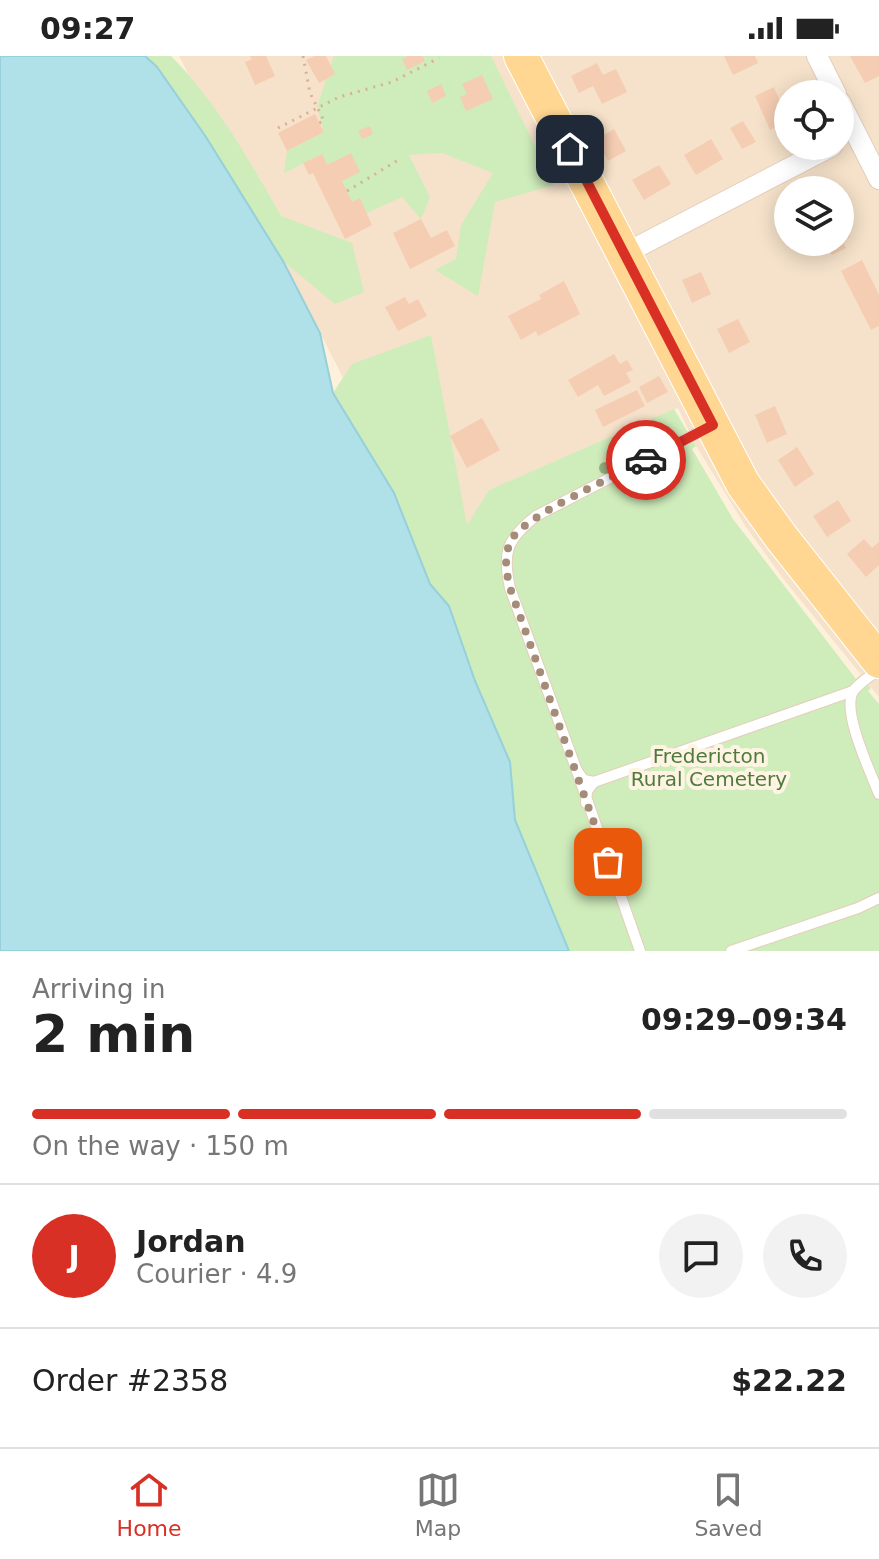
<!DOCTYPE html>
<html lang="en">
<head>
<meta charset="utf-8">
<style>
	:root { --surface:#fff; --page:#f2f2f2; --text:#222; --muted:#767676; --line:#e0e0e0; --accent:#d93025 }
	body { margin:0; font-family:"DejaVu Sans",sans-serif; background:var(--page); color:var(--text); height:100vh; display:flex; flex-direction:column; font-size:30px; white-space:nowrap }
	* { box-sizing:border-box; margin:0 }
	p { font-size:26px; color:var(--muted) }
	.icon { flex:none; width:44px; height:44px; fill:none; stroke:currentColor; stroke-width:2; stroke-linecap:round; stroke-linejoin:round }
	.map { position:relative; height:895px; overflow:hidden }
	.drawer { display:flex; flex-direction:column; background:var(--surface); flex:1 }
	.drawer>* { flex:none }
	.controls { position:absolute; left:774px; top:24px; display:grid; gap:16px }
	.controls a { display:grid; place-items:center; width:80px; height:80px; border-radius:50%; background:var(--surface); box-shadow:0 4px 20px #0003; font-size:40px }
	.pin { position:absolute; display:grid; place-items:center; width:68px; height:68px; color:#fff; margin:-34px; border-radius:16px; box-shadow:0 4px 12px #0006 }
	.courier { position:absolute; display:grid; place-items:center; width:80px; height:80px; margin:-40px; border:6px solid #d93025; border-radius:50%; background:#fff; color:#222; box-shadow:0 2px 10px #0007 }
	.overview em { font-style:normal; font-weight:700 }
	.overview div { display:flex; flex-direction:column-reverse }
	.overview { display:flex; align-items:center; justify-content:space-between; height:136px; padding:0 32px }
	h1 { font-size:52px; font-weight:700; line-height:60px }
	.bar { display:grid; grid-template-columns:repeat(4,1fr); gap:12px 8px; align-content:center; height:96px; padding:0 32px }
	.bar i { height:10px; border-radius:6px; background:var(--line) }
	.bar .on { background:var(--accent) }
	.bar p { grid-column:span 4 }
	.line { display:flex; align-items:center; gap:20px; padding:0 32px; border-top:2px solid var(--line) }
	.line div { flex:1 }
	.round { display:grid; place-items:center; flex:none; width:84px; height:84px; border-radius:42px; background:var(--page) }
	.status { display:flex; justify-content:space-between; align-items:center; height:56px; padding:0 40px; background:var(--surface); direction:ltr }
	.status svg { height:22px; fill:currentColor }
	.dock { display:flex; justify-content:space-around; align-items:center; height:112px; border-top:2px solid var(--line); background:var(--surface); font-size:22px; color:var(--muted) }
	.dock a { display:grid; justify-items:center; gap:4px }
	.dock .on { color:var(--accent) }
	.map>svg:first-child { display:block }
</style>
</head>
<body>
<div class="status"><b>09:27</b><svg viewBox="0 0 49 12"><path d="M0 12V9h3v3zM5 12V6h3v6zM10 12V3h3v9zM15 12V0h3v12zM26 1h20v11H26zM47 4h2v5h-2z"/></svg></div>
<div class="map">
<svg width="879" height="895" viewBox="0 0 879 895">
	<rect width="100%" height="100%" fill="#fef1dc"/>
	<path fill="#f6e2ca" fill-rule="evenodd" d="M179,0H879V641L785,525L746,471L696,390L678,352L490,434L467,470L362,359ZM788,38H840V90H788ZM788,134H840V186H788Z"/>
	<g fill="#cfecbb">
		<path d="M145,0H171C217,46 249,104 281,160L352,187L364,236L335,248L283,205L206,81L157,11Z"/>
		<polygon points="334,0 491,0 554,129 495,146 478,240 435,214 456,203 461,169 493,117 442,97 409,99 430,141 421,163 402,141 367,157 360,142 352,146 342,125 351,97 327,109 321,98 284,117 287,95 324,76 317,51"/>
		<polygon points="431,279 467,469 489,434 674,353 696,390 692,393 733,463 856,623 860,619 871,632 868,635 879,648 879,895 569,895 515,764 510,706 475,625 449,550 430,528 418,501 333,337 352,308"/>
	</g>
	<polygon fill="#b0e0e8" stroke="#96d0db" stroke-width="2" points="0,0 145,0 157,11 206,81 283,205 320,277 333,337 394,437 430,528 449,550 475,625 510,706 515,764 569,895 0,895"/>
	<g fill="#f5cdb2">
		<polygon points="250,0 266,0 275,20 255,29 245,6 252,3"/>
		<polygon points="314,0 326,0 335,18 319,27 306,4"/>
		<polygon points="408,0 422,0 425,5 407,14 402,3"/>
		<polygon points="724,0 755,0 758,7 733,19"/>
		<polygon points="850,0 879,0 879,20 865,27"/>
		<polygon points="597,7 603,19 616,13 627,36 602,48 593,30 579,37 571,20"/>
		<polygon points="482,19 493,43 466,55 460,41 467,38 462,28"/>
		<polygon points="441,28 446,40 432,47 427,35"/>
		<polygon points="774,31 788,66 770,74 755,40"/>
		<polygon points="315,58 324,76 287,95 278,77"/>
		<polygon points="743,65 756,86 742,93 730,72"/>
		<polygon points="370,70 373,78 362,83 358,75"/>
		<polygon points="614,73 626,95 608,105 596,83"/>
		<polygon points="711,83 723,103 696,119 684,99"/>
		<polygon points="351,97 360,116 342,125 352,146 360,142 372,169 345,183 313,117 309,119 303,107 322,98 327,109"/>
		<polygon points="659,109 671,128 644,144 632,124"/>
		<polygon points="840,161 850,181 842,185 846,192 832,199 825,186 840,186"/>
		<polygon points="421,163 431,182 447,174 455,190 410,213 393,177"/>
		<polygon points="862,204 879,239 879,270 871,274 841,215"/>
		<polygon points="701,216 711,238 692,247 682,224"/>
		<polygon points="564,225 580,258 538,280 536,275 521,284 508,260 541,243 539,239"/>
		<polygon points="405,241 409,248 418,243 427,260 398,275 385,251"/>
		<polygon points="738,263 750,286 729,297 717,273"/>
		<polygon points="614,298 620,308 627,304 633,314 626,317 631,326 604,340 598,329 578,341 568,324"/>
		<polygon points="659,320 668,336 647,347 639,331"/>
		<polygon points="637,334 645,350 603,371 595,354"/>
		<polygon points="775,350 787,378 767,387 755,359"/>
		<polygon points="482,362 500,394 467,412 450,380"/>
		<polygon points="797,391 814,418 795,431 778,404"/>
		<polygon points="838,444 851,465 827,481 813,460"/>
		<polygon points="864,483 872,492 879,486 879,509 866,521 847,498"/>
	</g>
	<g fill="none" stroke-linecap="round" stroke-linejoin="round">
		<defs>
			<g id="lane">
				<path d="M879,614C871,619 860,627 854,634C840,653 871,717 879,738"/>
				<path d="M577,715L510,532C502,496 507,483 536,460L709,371"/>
				<polyline points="594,726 853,635"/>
				<polyline points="586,747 587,735 594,726 584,724 577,715 640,895"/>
				<polyline points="731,895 858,852 879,842"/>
			</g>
			<g id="street">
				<polyline points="817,0 836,38"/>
				<polyline points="840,46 879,123"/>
				<polyline points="622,199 832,90"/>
			</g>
			<polyline id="primary" points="521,0 743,428 781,481 879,605"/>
		</defs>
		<use href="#lane" stroke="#e4cebb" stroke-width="12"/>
		<use href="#street" stroke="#e4cebb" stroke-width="22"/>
		<use href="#primary" stroke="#fff" stroke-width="36"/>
		<g stroke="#d9b096" stroke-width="3" stroke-dasharray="2 6" stroke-linecap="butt">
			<polyline points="303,0 310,37 324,65 319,67"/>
			<polyline points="278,72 339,41 392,26 439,2"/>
			<polyline points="347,135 400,103"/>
		</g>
		<use href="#lane" stroke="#fff" stroke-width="10"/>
		<use href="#street" stroke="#fff" stroke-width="20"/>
		<use href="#primary" stroke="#ffd692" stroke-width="34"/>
	</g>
	<circle fill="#9db083" cx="605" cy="412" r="6"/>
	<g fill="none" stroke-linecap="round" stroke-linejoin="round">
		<path stroke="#a48c79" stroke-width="8" stroke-dasharray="0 14.4" d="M608,806L510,532C506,515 503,499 512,483C524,460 618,419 646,404"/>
		<polyline stroke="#d93025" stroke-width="10" points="570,93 713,369 646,404"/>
	</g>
	<g text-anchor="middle" stroke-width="8" stroke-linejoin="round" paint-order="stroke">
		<g font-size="20" fill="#4e7b3b" stroke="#fff4e4">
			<text x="709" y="707">Fredericton<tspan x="709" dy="23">Rural Cemetery</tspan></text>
		</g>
	</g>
</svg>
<div class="controls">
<a><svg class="icon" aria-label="locate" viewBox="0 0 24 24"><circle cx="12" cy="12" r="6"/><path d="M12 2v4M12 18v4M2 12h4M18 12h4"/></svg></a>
<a><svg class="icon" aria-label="layers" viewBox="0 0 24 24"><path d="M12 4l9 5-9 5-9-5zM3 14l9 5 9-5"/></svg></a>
</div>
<div class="pin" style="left:608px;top:806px;background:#ea580c"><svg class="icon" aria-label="bag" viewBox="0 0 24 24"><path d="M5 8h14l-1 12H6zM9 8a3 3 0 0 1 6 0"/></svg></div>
<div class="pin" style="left:570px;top:93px;background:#1f2937"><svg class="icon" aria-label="home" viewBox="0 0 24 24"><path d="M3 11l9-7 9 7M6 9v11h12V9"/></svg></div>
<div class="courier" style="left:646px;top:404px"><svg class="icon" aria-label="car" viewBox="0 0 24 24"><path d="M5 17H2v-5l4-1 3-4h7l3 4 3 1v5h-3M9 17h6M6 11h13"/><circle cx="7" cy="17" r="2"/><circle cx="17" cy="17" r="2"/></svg></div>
</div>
<section class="drawer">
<div class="overview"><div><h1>2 min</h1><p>Arriving in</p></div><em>09:29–09:34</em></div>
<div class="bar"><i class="on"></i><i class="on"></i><i class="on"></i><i></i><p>On the way · 150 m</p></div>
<div class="line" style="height:144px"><b class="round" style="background:var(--accent);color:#fff">J</b><div><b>Jordan</b><p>Courier · 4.9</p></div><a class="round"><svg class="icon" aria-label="chat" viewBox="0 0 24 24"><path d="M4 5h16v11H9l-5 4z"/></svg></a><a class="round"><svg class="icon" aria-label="phone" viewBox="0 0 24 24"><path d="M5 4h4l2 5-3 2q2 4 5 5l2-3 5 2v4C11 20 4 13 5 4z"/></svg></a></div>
<div class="line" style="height:104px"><div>Order #2358</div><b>$22.22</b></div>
</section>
<nav class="dock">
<a class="on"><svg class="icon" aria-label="home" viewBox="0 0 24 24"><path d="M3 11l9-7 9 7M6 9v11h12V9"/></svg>Home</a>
<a><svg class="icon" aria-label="map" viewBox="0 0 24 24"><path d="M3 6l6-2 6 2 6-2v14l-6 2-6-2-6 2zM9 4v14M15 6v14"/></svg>Map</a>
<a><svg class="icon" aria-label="saved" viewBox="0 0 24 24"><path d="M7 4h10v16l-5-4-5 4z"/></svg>Saved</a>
</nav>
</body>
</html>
